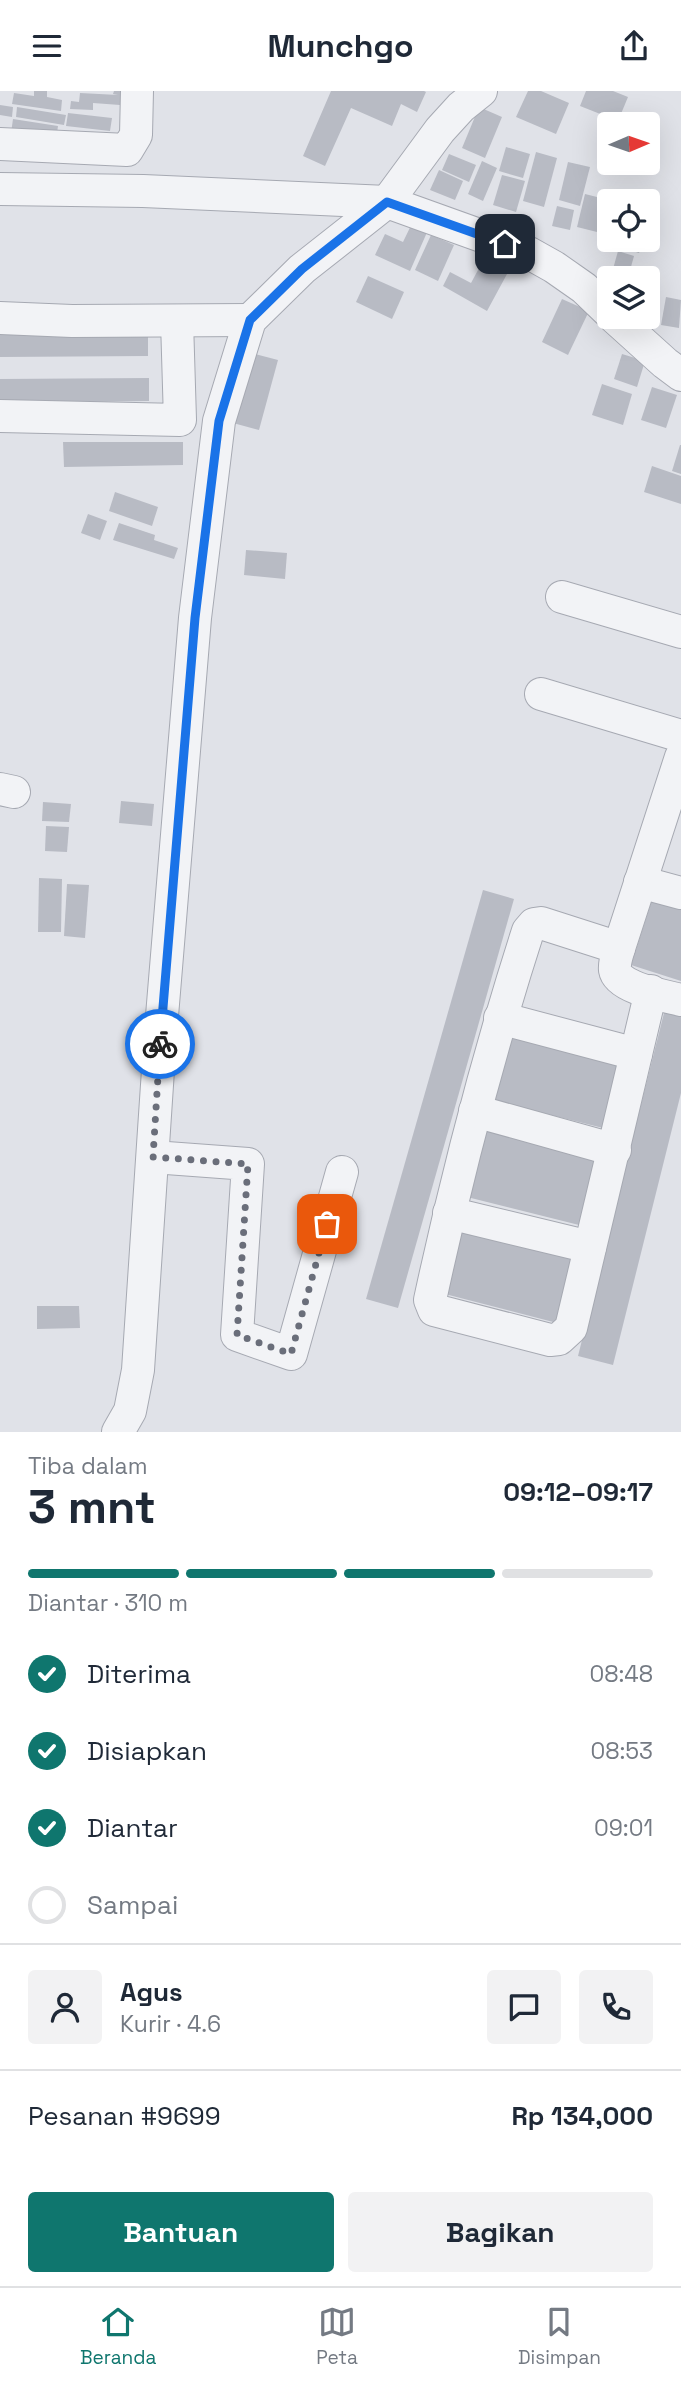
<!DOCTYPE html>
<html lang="id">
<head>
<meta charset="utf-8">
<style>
	:root { --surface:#fff; --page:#f2f2f3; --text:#1f2937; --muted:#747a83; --line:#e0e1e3; --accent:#0f766e }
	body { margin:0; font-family:"Space Grotesk",sans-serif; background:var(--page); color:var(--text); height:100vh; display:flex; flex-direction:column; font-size:26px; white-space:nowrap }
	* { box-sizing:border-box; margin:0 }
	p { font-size:23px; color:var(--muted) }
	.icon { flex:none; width:38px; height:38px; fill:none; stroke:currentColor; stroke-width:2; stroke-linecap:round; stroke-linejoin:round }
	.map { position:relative; height:1341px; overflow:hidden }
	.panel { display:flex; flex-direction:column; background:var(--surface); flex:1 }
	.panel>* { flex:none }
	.needle { width:46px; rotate:88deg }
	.fabs { position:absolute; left:597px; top:21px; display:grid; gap:14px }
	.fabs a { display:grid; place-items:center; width:63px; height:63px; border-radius:7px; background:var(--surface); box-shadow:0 7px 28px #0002; font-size:35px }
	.pin { position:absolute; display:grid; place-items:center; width:60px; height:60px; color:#fff; margin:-30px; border-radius:14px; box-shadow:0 4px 10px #0006 }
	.courier { position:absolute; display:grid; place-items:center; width:70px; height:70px; margin:-35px; border:5px solid #1a73e8; border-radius:50%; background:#fff; color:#222; box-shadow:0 2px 9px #0007 }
	.headline em { font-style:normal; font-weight:600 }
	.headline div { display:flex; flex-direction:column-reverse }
	.headline { display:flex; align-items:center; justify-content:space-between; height:119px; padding:0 28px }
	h1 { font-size:46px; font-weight:600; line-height:52px }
	.bar { display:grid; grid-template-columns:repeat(4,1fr); gap:10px 7px; align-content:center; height:84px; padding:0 28px }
	.bar i { height:9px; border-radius:5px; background:var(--line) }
	.bar .selected { background:var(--accent) }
	.bar p { grid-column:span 4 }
	.line { display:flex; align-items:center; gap:18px; padding:0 28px; border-top:2px solid var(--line) }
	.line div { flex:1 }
	.round { display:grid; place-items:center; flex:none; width:74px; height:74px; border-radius:7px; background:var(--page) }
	ol { padding:0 28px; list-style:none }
	li { display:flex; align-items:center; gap:21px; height:77px }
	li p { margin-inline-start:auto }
	li .icon { padding:7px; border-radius:50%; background:var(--accent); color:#fff; stroke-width:4 }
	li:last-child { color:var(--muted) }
	li i { width:38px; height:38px; border:4px solid var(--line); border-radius:50% }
	.cta { display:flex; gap:14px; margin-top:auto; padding:14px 28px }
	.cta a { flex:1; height:80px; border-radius:7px; background:var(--accent); color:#fff; font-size:28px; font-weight:600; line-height:80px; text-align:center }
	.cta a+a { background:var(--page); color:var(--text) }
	header { display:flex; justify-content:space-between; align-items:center; height:91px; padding:0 28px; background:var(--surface); font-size:32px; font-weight:600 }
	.menu { display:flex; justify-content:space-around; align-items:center; height:98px; border-top:2px solid var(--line); background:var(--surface); font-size:19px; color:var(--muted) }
	.menu a { display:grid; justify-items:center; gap:4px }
	.menu .selected { color:var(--accent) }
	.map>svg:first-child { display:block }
</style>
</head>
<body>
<header><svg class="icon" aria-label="menu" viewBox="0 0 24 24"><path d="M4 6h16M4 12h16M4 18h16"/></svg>Munchgo<svg class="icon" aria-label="share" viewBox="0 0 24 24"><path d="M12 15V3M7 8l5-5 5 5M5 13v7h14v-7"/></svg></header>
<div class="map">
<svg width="681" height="1341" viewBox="0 0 681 1341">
	<rect width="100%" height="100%" fill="#e0e2e8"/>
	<g fill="#b8bbc4">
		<polygon points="34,0 47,0 47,6 62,9 61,20 12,13 14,2 34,5"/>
		<polygon points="114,0 121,0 120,14 93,12 93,19 70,18 71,10 79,11 80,2 118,4 113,3"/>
		<polygon points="331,0 424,0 426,1 417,21 401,13 392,35 351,17 325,75 303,65"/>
		<polygon points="528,0 541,0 569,12 556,43 516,26"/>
		<polygon points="586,0 613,0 628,6 618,30 580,15"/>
		<polygon points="0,14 13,16 12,26 0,24"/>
		<polygon points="17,16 66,24 64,34 16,26"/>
		<polygon points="479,16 502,26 485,67 462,57"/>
		<polygon points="68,22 112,27 110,40 66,35"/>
		<polygon points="13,28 58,35 56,49 11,42"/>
		<polygon points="506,56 530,63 523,87 499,80"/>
		<polygon points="536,61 557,67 544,116 523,110"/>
		<polygon points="449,63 476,74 469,91 442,79"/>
		<polygon points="482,70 497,77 483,110 468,103"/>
		<polygon points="568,71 590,76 580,115 559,109"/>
		<polygon points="439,79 463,90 455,109 430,99"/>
		<polygon points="502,84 525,90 516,121 493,114"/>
		<polygon points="585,103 605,108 597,141 577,136"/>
		<polygon points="557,115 574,119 570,139 552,135"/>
		<polygon points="417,122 432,130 410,180 375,164 385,143 403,151"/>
		<polygon points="608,139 609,149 643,149 639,162 605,151"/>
		<polygon points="431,144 454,154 438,190 415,179"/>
		<polygon points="490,157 514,170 487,220 443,195 450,181 471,192"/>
		<polygon points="618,160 634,165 629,183 613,178"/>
		<polygon points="368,185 404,201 392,228 356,211"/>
		<polygon points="666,206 681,209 679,237 661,234"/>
		<polygon points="562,208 589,220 568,264 542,251"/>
		<polygon points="148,241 148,265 0,266 0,242"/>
		<polygon points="251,262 278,269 259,339 233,332"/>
		<polygon points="622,263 645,270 637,296 614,288"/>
		<polygon points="149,287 149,310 0,312 0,288"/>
		<polygon points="602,293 632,303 623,334 592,324"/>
		<polygon points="652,296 677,304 666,337 641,329"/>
		<polygon points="63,351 183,351 183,374 64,376"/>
		<polygon points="680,354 681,354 681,383 672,380"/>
		<polygon points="652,375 681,385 681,413 644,401"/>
		<polygon points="115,401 158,416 152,435 109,420"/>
		<polygon points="88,423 107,430 100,449 81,442"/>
		<polygon points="119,432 155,444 154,449 178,457 174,468 113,449"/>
		<polygon points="246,459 287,462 285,488 244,484"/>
		<polygon points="121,710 154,713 152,735 119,732"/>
		<polygon points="43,711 71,713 69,731 42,730"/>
		<polygon points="46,735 69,736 67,761 45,760"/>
		<polygon points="39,787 62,788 61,841 38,841"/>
		<polygon points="67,793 89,794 85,847 64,845"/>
		<polygon points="483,799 514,808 398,1217 366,1208"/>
		<polygon points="654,803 681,811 681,890 631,874"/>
		<polygon points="666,914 681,918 681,1002 613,1274 578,1265"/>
		<polygon points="508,940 624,969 607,1038 491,1009"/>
		<polygon points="480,1036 596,1065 579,1134 463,1105"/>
		<polygon points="458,1133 574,1163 557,1232 441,1202"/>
		<polygon points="37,1215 79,1215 80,1237 37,1238"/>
	</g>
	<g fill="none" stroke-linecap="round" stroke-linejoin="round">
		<defs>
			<g id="minor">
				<polyline points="0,53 127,59 136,44 137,0"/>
				<polyline points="0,98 143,100 387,111 529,162 554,176 584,197 609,221"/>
				<polyline points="614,226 665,272 681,284"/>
				<polyline points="0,227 72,230 250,229"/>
				<polyline points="0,325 180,329 177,230"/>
				<polyline points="562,506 681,541"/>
				<polyline points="541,603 681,645"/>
				<path d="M681,666L619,857C617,864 614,872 615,879C618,897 665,905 681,909"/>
				<polyline points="0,698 14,701"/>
				<polyline points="640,791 681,802"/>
				<path d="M619,857L541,832L534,833L528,840C489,961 457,1084 430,1209L434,1219L550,1249L559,1248L571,1237L651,900"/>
				<polyline points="500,927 636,963"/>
				<polyline points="475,1020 615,1059"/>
				<polyline points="153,1066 248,1073 237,1244 291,1263 342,1081"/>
				<polyline points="449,1122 590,1156"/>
				<polyline points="118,1341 130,1320 138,1279 160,949 195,527 219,330 250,229 302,178 387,111 440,39 461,16 481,0"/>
			</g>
		</defs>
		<use href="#minor" stroke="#a6a9b2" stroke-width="34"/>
		<use href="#minor" stroke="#f2f3f6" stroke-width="32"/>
	</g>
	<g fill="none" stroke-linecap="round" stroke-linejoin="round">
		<polyline stroke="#6a6e7a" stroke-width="7" stroke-dasharray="0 12.6" points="160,953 153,1066 248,1073 237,1244 291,1263 327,1133"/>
		<polyline stroke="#1a73e8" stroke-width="9" points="160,953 195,527 219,330 250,229 302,178 387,111 505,153"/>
	</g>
</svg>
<div class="fabs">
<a><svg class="needle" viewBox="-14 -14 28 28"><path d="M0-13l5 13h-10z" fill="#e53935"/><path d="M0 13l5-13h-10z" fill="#747a83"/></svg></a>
<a><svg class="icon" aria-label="locate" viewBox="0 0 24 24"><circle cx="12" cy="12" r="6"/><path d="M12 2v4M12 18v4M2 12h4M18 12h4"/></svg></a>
<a><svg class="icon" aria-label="layers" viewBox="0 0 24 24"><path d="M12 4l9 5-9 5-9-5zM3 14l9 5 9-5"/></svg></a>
</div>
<div class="pin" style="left:327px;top:1133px;background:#ea580c"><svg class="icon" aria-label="bag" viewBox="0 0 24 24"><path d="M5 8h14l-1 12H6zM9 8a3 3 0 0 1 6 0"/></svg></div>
<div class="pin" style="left:505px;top:153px;background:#1f2937"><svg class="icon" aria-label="home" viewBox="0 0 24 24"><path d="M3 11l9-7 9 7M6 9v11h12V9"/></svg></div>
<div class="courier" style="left:160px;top:953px"><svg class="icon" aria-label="bike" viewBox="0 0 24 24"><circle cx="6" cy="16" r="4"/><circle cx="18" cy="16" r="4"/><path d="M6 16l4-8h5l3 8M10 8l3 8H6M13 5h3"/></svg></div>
</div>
<section class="panel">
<div class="headline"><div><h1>3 mnt</h1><p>Tiba dalam</p></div><em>09:12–09:17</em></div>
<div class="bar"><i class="selected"></i><i class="selected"></i><i class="selected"></i><i></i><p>Diantar · 310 m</p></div>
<ol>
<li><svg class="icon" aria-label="check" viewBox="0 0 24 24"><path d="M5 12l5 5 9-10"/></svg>Diterima<p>08:48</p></li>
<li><svg class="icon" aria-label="check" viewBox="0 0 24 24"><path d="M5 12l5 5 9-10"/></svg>Disiapkan<p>08:53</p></li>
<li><svg class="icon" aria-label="check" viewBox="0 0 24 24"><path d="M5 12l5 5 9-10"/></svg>Diantar<p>09:01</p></li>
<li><i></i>Sampai</li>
</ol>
<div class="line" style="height:126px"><a class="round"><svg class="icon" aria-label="person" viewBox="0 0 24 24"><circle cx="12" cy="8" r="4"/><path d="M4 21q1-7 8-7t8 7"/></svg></a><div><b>Agus</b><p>Kurir · 4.6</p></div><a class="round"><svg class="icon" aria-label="chat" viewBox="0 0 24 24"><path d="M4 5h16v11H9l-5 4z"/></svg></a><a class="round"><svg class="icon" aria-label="phone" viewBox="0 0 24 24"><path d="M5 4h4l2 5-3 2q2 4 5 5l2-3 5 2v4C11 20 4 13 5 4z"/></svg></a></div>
<div class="line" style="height:91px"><div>Pesanan #9699</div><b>Rp 134,000</b></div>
<div class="cta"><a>Bantuan</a><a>Bagikan</a></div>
</section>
<nav class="menu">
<a class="selected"><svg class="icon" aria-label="home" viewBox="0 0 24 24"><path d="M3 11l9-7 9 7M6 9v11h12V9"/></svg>Beranda</a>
<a><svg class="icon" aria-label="map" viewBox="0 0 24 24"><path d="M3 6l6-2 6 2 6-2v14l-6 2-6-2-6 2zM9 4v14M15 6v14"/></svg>Peta</a>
<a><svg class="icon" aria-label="saved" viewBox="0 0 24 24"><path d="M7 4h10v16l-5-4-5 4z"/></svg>Disimpan</a>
</nav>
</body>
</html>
